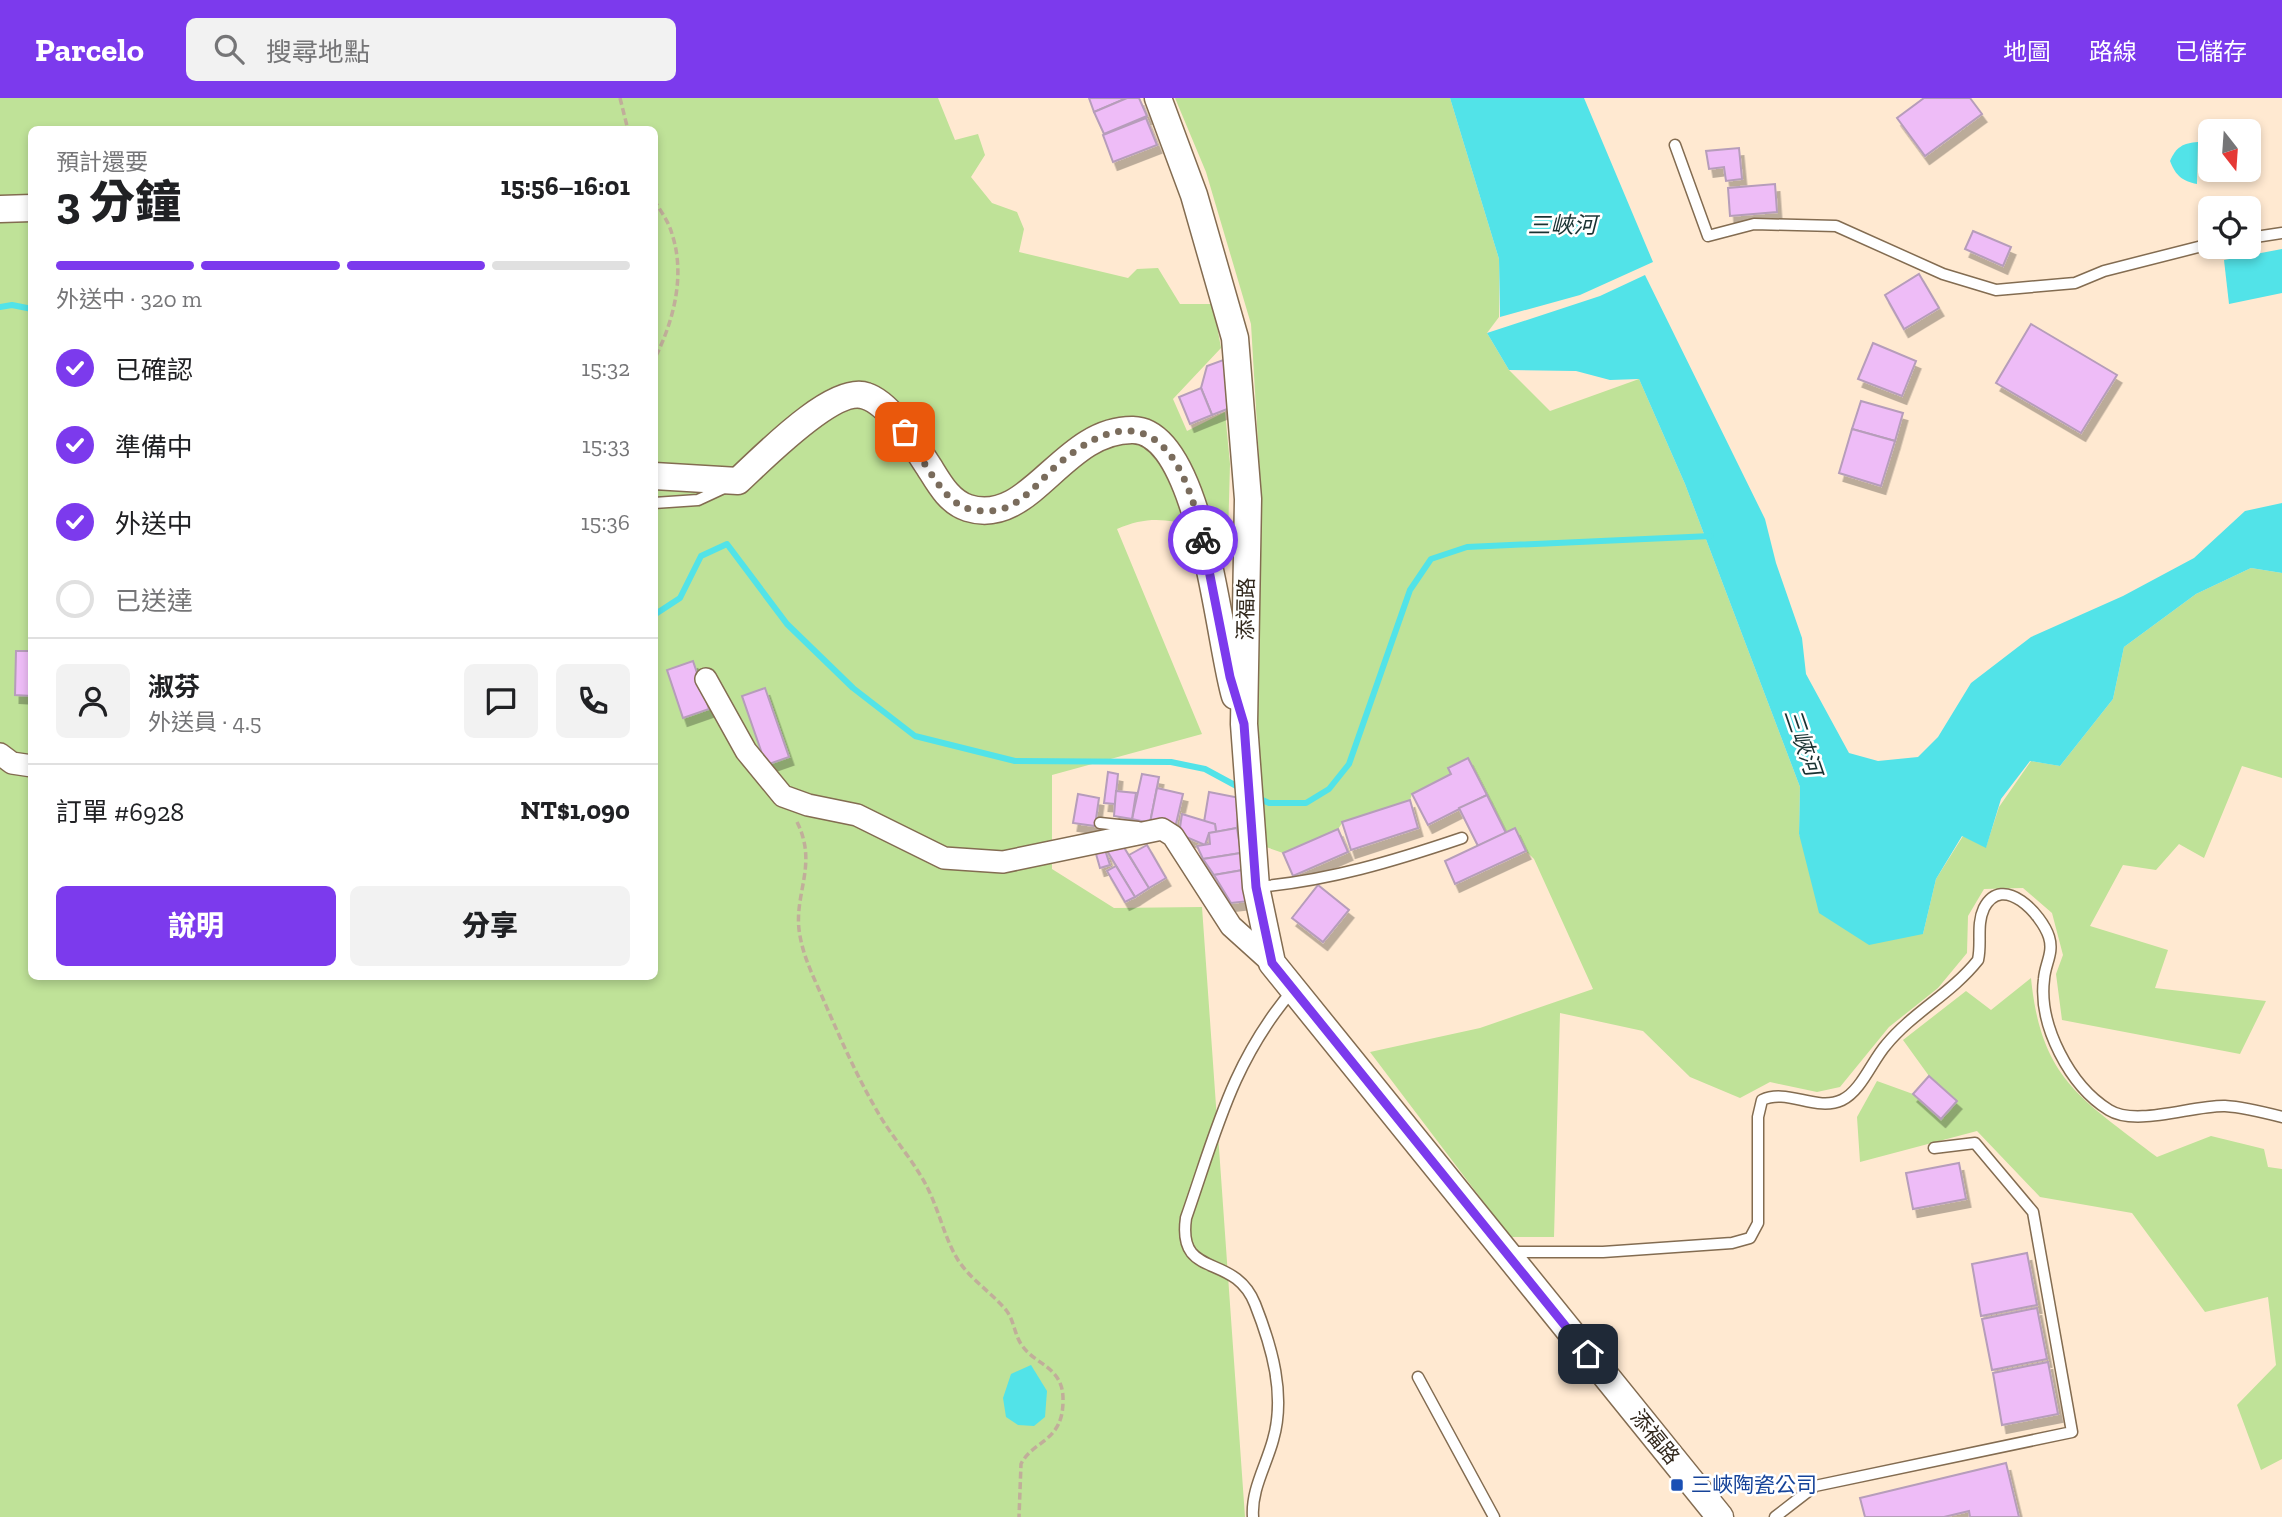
<!DOCTYPE html>
<html lang="zh-TW">
<head>
<meta charset="utf-8">
<style>
	:root { --surface:#fff; --page:#f2f2f2; --text:#202124; --muted:#757577; --line:#e0e0e0; --accent:#7c3aed }
	body { margin:0; font-family:"Zilla Slab","Noto Sans TC",serif; background:var(--page); color:var(--text); height:100vh; display:flex; flex-direction:column; font-size:26px; white-space:nowrap }
	* { box-sizing:border-box; margin:0 }
	p { font-size:23px; color:var(--muted) }
	.icon { flex:none; width:38px; height:38px; fill:none; stroke:currentColor; stroke-width:2; stroke-linecap:round; stroke-linejoin:round }
	.map { position:relative; flex:1; overflow:hidden }
	.sheet { position:absolute; left:28px; top:28px; width:630px; height:854px; display:flex; flex-direction:column; background:var(--surface); border-radius:10px; box-shadow:0 4px 10px #0003 }
	.sheet>* { flex:none }
	.needle { width:46px; rotate:163deg }
	.controls { position:absolute; left:2198px; top:21px; display:grid; gap:14px }
	.controls a { display:grid; place-items:center; width:63px; height:63px; border-radius:10px; background:var(--surface); box-shadow:0 4px 10px #0003; font-size:35px }
	.pin { position:absolute; display:grid; place-items:center; width:60px; height:60px; color:#fff; margin:-30px; border-radius:14px; box-shadow:0 4px 10px #0006 }
	.courier { position:absolute; display:grid; place-items:center; width:70px; height:70px; margin:-35px; border:5px solid #7c3aed; border-radius:50%; background:#fff; color:#222; box-shadow:0 2px 9px #0007 }
	.head em { font-style:normal; font-weight:800 }
	.head div { display:flex; flex-direction:column-reverse }
	.head { display:flex; align-items:center; justify-content:space-between; height:119px; padding:0 28px }
	h1 { font-size:46px; font-weight:800; line-height:52px }
	.bar { display:grid; grid-template-columns:repeat(4,1fr); gap:10px 7px; align-content:center; height:84px; padding:0 28px }
	.bar i { height:9px; border-radius:5px; background:var(--line) }
	.bar .active { background:var(--accent) }
	.bar p { grid-column:span 4 }
	.line { display:flex; align-items:center; gap:18px; padding:0 28px; border-top:2px solid var(--line) }
	.line div { flex:1 }
	.round { display:grid; place-items:center; flex:none; width:74px; height:74px; border-radius:10px; background:var(--page) }
	ol { padding:0 28px; list-style:none }
	li { display:flex; align-items:center; gap:21px; height:77px }
	li p { margin-inline-start:auto }
	li .icon { padding:7px; border-radius:50%; background:var(--accent); color:#fff; stroke-width:4 }
	li:last-child { color:var(--muted) }
	li i { width:38px; height:38px; border:4px solid var(--line); border-radius:50% }
	.action { display:flex; gap:14px; margin-top:auto; padding:14px 28px }
	.action a { flex:1; height:80px; border-radius:10px; background:var(--accent); color:#fff; font-size:28px; font-weight:800; line-height:80px; text-align:center }
	.action a+a { background:var(--page); color:var(--text) }
	header { display:flex; align-items:center; gap:42px; box-sizing:border-box; height:98px; padding:0 35px; background:var(--accent); color:#fff }
	header strong { font-size:33px }
	nav { display:flex; gap:38px; margin-inline-start:auto; font-size:24px }
	.search { width:490px; height:63px; background:var(--page); display:flex; align-items:center; gap:18px; box-sizing:border-box; padding:0 24px; border-radius:10px; color:var(--muted); font-size:26px }
	.map>svg:first-child { display:block }
</style>
</head>
<body>
<header>
<strong>Parcelo</strong>
<div class="search"><svg class="icon" aria-label="search" viewBox="0 0 24 24"><circle cx="10" cy="10" r="6"/><path d="M15 15l6 6"/></svg>搜尋地點</div>
<nav><a>地圖</a><a>路線</a><a>已儲存</a></nav>
</header>
<div class="map">
<svg width="2282" height="1419" viewBox="0 0 2282 1419">
	<defs>
		<filter id="shadow"><feDropShadow dx="4.5" dy="8" stdDeviation="0" flood-color="#0004"/></filter>
	</defs>
	<rect width="100%" height="100%" fill="#ffe9d1"/>
	<g fill="#bfe298" fill-rule="evenodd">
		<path d="M0,0H938L955,42L978,36L985,57L971,79L992,105L1017,114L1024,131L1019,154L1128,180L1137,171L1158,170L1180,206H1213L1221,250L1173,301L1187,333L1225,314L1230,366L1228,439C1187,427 1159,412 1117,431L1202,636L1052,677V771L1114,810L1202,809L1245,1419H0ZM32,32H654V878H32Z"/>
		<polygon points="1175,0 1450,0 1499,161 1499,219 1487,235 1509,272 1550,313 1639,281 1685,386 1800,689 1799,737 1923,836 1936,781 1963,738 1986,749 1999,709 2031,663 2060,668 2113,601 2124,549 2196,496 2251,470 2282,475 2282,680 2242,668 2204,760 2179,746 2156,772 2123,767 2090,828 2168,852 2155,890 2266,903 2240,956 2062,922 2056,876 2063,857 2052,815 2023,790 1984,791 1968,818 1967,855 1938,890 1889,929 1840,989 1817,994 1770,984 1740,1000 1690,979 1643,933 1560,915 1554,1139 1510,1139 1370,954 1480,930 1593,891 1534,761 1526,753 1515,730 1506,735 1468,660 1448,669 1451,676 1412,696 1410,702 1343,724 1338,731 1283,755 1266,749 1256,605 1261,395 1251,226 1206,74"/>
		<path d="M2031,880C2041,982 2082,1001 2157,1059L2211,1038L2264,1051L2268,1069L2282,1071V1361L2261,1372L2237,1307L2276,1267L2268,1199L2205,1214L2132,1115L2040,1099L1977,1033L1860,1064L1857,1019L1877,983L1913,996L1940,1020L1956,1003L1929,978L1903,942L1966,893L1991,912Z"/>
	</g>
	<g fill="#52e3e8">
		<polygon points="1450,0 1584,0 1653,164 1580,197 1500,219 1499,161"/>
		<path d="M2198,44L2197,86C2182,83 2176,78 2170,63C2176,49 2183,45 2198,44Z"/>
		<polygon points="2282,151 2282,195 2229,206 2224,162"/>
		<polygon points="1645,177 1765,421 1776,465 1802,540 1806,576 1849,655 1878,663 1918,659 1938,639 1971,585 2031,539 2123,498 2194,460 2245,413 2282,405 2282,475 2251,470 2196,496 2124,549 2113,601 2060,668 2030,663 2001,701 1986,750 1962,738 1936,781 1923,836 1869,847 1819,815 1799,736 1800,689 1685,386 1639,281 1610,282 1576,273 1509,272 1487,235 1600,198"/>
		<polygon points="1031,1267 1047,1293 1045,1319 1034,1328 1018,1327 1006,1319 1003,1300 1011,1276"/>
	</g>
	<g fill="none" stroke-linecap="round" stroke-linejoin="round">
		<g stroke="#52e3e8" stroke-width="6">
			<polyline points="0,209 12,207 32,211"/>
			<polyline points="654,517 680,500 701,458 727,446 787,526 853,590 915,638 1015,663 1171,664 1205,671 1242,691"/>
			<polyline points="1258,700 1269,705 1306,705 1329,691 1349,666 1410,492 1431,461 1467,449 1711,438"/>
		</g>
	</g>
	<g fill="#eebcf7" stroke="#b69dba" stroke-width="2" filter="url(#shadow)">
		<polygon points="1089,0 1127,0 1094,14"/>
		<polygon points="1127,0 1139,0 1147,18 1104,36 1094,14"/>
		<polygon points="1924,0 1970,0 1982,16 1925,58 1897,20"/>
		<polygon points="1146,20 1157,47 1113,64 1103,37"/>
		<polygon points="1739,50 1742,81 1726,83 1724,69 1709,71 1706,53"/>
		<polygon points="1775,86 1777,114 1730,118 1728,90"/>
		<polygon points="1973,133 2011,149 2003,168 1965,151"/>
		<polygon points="1919,176 1939,210 1904,231 1885,197"/>
		<polygon points="2031,226 2117,277 2081,335 1996,285"/>
		<polygon points="1873,245 1916,263 1902,298 1858,281"/>
		<polygon points="1226,261 1235,308 1212,317 1201,290 1207,268"/>
		<polygon points="1201,290 1212,317 1190,326 1179,299"/>
		<polygon points="1861,303 1903,315 1895,343 1852,331"/>
		<polygon points="1852,331 1895,343 1881,388 1839,375"/>
		<polygon points="16,553 32,553 32,598 15,597"/>
		<polygon points="693,563 709,611 683,620 667,572"/>
		<polygon points="765,590 789,659 766,667 742,598"/>
		<polygon points="1468,660 1487,697 1428,727 1412,696 1451,676 1448,670"/>
		<polygon points="1108,674 1118,676 1115,706 1104,705"/>
		<polygon points="1142,676 1159,679 1150,725 1132,721"/>
		<polygon points="1157,690 1183,696 1175,730 1150,725"/>
		<polygon points="1116,693 1136,695 1132,721 1114,718"/>
		<polygon points="1209,694 1240,700 1237,730 1216,734 1215,726 1204,724"/>
		<polygon points="1078,696 1099,700 1095,728 1073,725"/>
		<polygon points="1487,697 1506,735 1478,748 1459,710"/>
		<polygon points="1410,702 1418,730 1351,752 1342,724"/>
		<polygon points="1182,716 1215,726 1216,734 1209,735 1205,747 1179,736"/>
		<polygon points="1237,730 1241,755 1203,761 1197,748 1210,746 1209,735"/>
		<polygon points="1515,730 1526,753 1455,786 1445,763"/>
		<polygon points="1338,731 1348,754 1293,778 1283,755"/>
		<polygon points="1120,743 1149,790 1135,799 1103,746"/>
		<polygon points="1103,746 1110,767 1100,770 1094,749"/>
		<polygon points="1147,747 1166,780 1149,790 1129,757"/>
		<polygon points="1241,755 1243,772 1214,777 1203,761"/>
		<polygon points="1116,768 1135,799 1125,804 1107,773"/>
		<polygon points="1243,772 1249,803 1231,805 1214,777"/>
		<polygon points="1318,787 1349,812 1323,844 1292,820"/>
		<polygon points="1929,978 1957,1003 1941,1021 1913,996"/>
		<polygon points="1959,1065 1966,1101 1913,1111 1906,1075"/>
		<polygon points="2027,1155 2037,1207 1981,1218 1972,1166"/>
		<polygon points="2037,1210 2047,1261 1992,1272 1982,1221"/>
		<polygon points="2048,1264 2058,1316 2002,1327 1993,1275"/>
		<polygon points="2006,1365 2019,1419 1970,1419 1969,1413 1944,1419 1865,1419 1860,1400"/>
	</g>
	<g fill="none" stroke-linecap="round" stroke-linejoin="round">
		<defs>
			<g id="service">
				<polyline points="1675,47 1708,138 1754,126 1836,128 1943,176 1996,192 2075,185 2104,173 2210,146"/>
				<polyline points="2249,140 2282,135"/>
				<polyline points="654,405 698,402 726,389"/>
				<polyline points="1100,725 1138,729"/>
				<path d="M1256,789C1328,783 1394,763 1462,740"/>
				<path d="M1511,1154H1603L1732,1145L1750,1140L1758,1125V1019L1762,1002C1787,990 1816,1014 1842,1002C1861,993 1872,963 1886,947C1913,914 1951,896 1978,862C1982,845 1976,827 1984,810C2003,774 2042,817 2049,839C2054,855 2045,866 2044,881C2038,927 2070,988 2109,1012C2136,1029 2193,1007 2225,1008C2244,1009 2263,1014 2282,1019"/>
				<polyline points="1418,1279 1494,1419"/>
				<path d="M1253,1419C1251,1392 1266,1368 1273,1342C1286,1297 1272,1249 1255,1206C1234,1153 1177,1183 1186,1120C1216,1034 1232,964 1292,893"/>
				<polyline points="1775,1419 1815,1388 2072,1334 2033,1114 1975,1045 1934,1050"/>
			</g>
			<g id="minor">
				<polyline points="706,581 746,653 783,698 808,707 857,717 944,760 1003,764 1162,731 1173,738 1231,828 1272,865"/>
				<polyline points="0,656 12,665 32,668"/>
			</g>
			<g id="tertiary">
				<polyline points="1158,0 1194,97 1235,240 1248,401 1244,626 1256,789 1272,865 1720,1419"/>
				<polyline points="0,111 32,110"/>
				<path d="M654,378L738,383C761,362 834,286 866,298C891,306 915,348 929,369C939,385 949,404 968,410C1031,430 1062,331 1133,332C1202,333 1219,546 1235,598"/>
			</g>
		</defs>
		<use href="#service" stroke="#836c51" stroke-width="13"/>
		<use href="#minor" stroke="#836c51" stroke-width="24"/>
		<use href="#tertiary" stroke="#836c51" stroke-width="29"/>
		<g stroke="#c1ae9a" stroke-width="3.5" stroke-dasharray="7 3.5" stroke-linecap="butt">
			<polyline points="620,0 628,32"/>
			<path d="M654,102C660,112 669,124 672,136C686,178 673,225 654,262"/>
			<path d="M797,724C819,768 792,797 800,838C804,861 815,882 824,903C841,942 858,981 880,1018C895,1043 917,1067 929,1093C940,1116 945,1141 958,1162C971,1182 991,1194 1006,1212C1014,1222 1014,1235 1021,1246C1035,1268 1064,1268 1063,1303C1063,1344 1033,1342 1021,1366L1019,1419"/>
		</g>
		<use href="#service" stroke="#fff" stroke-width="10"/>
		<use href="#minor" stroke="#fff" stroke-width="21"/>
		<use href="#tertiary" stroke="#fff" stroke-width="26"/>
	</g>
	<g fill="none" stroke-linecap="round" stroke-linejoin="round">
		<path stroke="#7a6c5c" stroke-width="7" stroke-dasharray="0 12.6" d="M905,334C918,353 939,395 958,406C970,414 992,415 1005,410C1028,401 1043,378 1062,363C1149,292 1185,358 1203,442"/>
		<polyline stroke="#7c3aed" stroke-width="9" points="1203,442 1230,579 1244,626 1256,789 1272,865 1588,1256"/>
	</g>
	<rect fill="#1a4fb4" stroke="#fff" stroke-width="2.5" x="1670" y="1380" width="14" height="14" rx="3.5"/>
	<g text-anchor="middle" stroke-width="5" stroke-linejoin="round" paint-order="stroke">
		<g font-size="21" fill="#33291d" stroke="#fff">
			<text transform="translate(1246 511) rotate(-89)" y="7">添福路</text>
			<text transform="translate(1655 1339) rotate(51)" y="7">添福路</text>
		</g>
		<g font-size="21" fill="#164399" stroke="#fff" text-anchor="start">
			<text x="1691" y="1394">三峽陶瓷公司</text>
		</g>
		<g font-size="23" font-style="italic" fill="#193232" stroke="#fff">
			<text x="1562" y="135">三峽河</text>
			<text transform="translate(1803 644) rotate(71)" y="8">三峽河</text>
		</g>
	</g>
</svg>
<div class="controls">
<a><svg class="needle" viewBox="-14 -14 28 28"><path d="M0-13l5 13h-10z" fill="#e53935"/><path d="M0 13l5-13h-10z" fill="#757577"/></svg></a>
<a><svg class="icon" aria-label="locate" viewBox="0 0 24 24"><circle cx="12" cy="12" r="6"/><path d="M12 2v4M12 18v4M2 12h4M18 12h4"/></svg></a>
</div>
<div class="pin" style="left:905px;top:334px;background:#ea580c"><svg class="icon" aria-label="bag" viewBox="0 0 24 24"><path d="M5 8h14l-1 12H6zM9 8a3 3 0 0 1 6 0"/></svg></div>
<div class="pin" style="left:1588px;top:1256px;background:#1f2937"><svg class="icon" aria-label="home" viewBox="0 0 24 24"><path d="M3 11l9-7 9 7M6 9v11h12V9"/></svg></div>
<div class="courier" style="left:1203px;top:442px"><svg class="icon" aria-label="bike" viewBox="0 0 24 24"><circle cx="6" cy="16" r="4"/><circle cx="18" cy="16" r="4"/><path d="M6 16l4-8h5l3 8M10 8l3 8H6M13 5h3"/></svg></div>
<section class="sheet">
<div class="head"><div><h1>3 分鐘</h1><p>預計還要</p></div><em>15:56–16:01</em></div>
<div class="bar"><i class="active"></i><i class="active"></i><i class="active"></i><i></i><p>外送中 · 320 m</p></div>
<ol>
<li><svg class="icon" aria-label="check" viewBox="0 0 24 24"><path d="M5 12l5 5 9-10"/></svg>已確認<p>15:32</p></li>
<li><svg class="icon" aria-label="check" viewBox="0 0 24 24"><path d="M5 12l5 5 9-10"/></svg>準備中<p>15:33</p></li>
<li><svg class="icon" aria-label="check" viewBox="0 0 24 24"><path d="M5 12l5 5 9-10"/></svg>外送中<p>15:36</p></li>
<li><i></i>已送達</li>
</ol>
<div class="line" style="height:126px"><a class="round"><svg class="icon" aria-label="person" viewBox="0 0 24 24"><circle cx="12" cy="8" r="4"/><path d="M4 21q1-7 8-7t8 7"/></svg></a><div><b>淑芬</b><p>外送員 · 4.5</p></div><a class="round"><svg class="icon" aria-label="chat" viewBox="0 0 24 24"><path d="M4 5h16v11H9l-5 4z"/></svg></a><a class="round"><svg class="icon" aria-label="phone" viewBox="0 0 24 24"><path d="M5 4h4l2 5-3 2q2 4 5 5l2-3 5 2v4C11 20 4 13 5 4z"/></svg></a></div>
<div class="line" style="height:91px"><div>訂單 #6928</div><b>NT$1,090</b></div>
<div class="action"><a>說明</a><a>分享</a></div>
</section>
</div>
</body>
</html>
